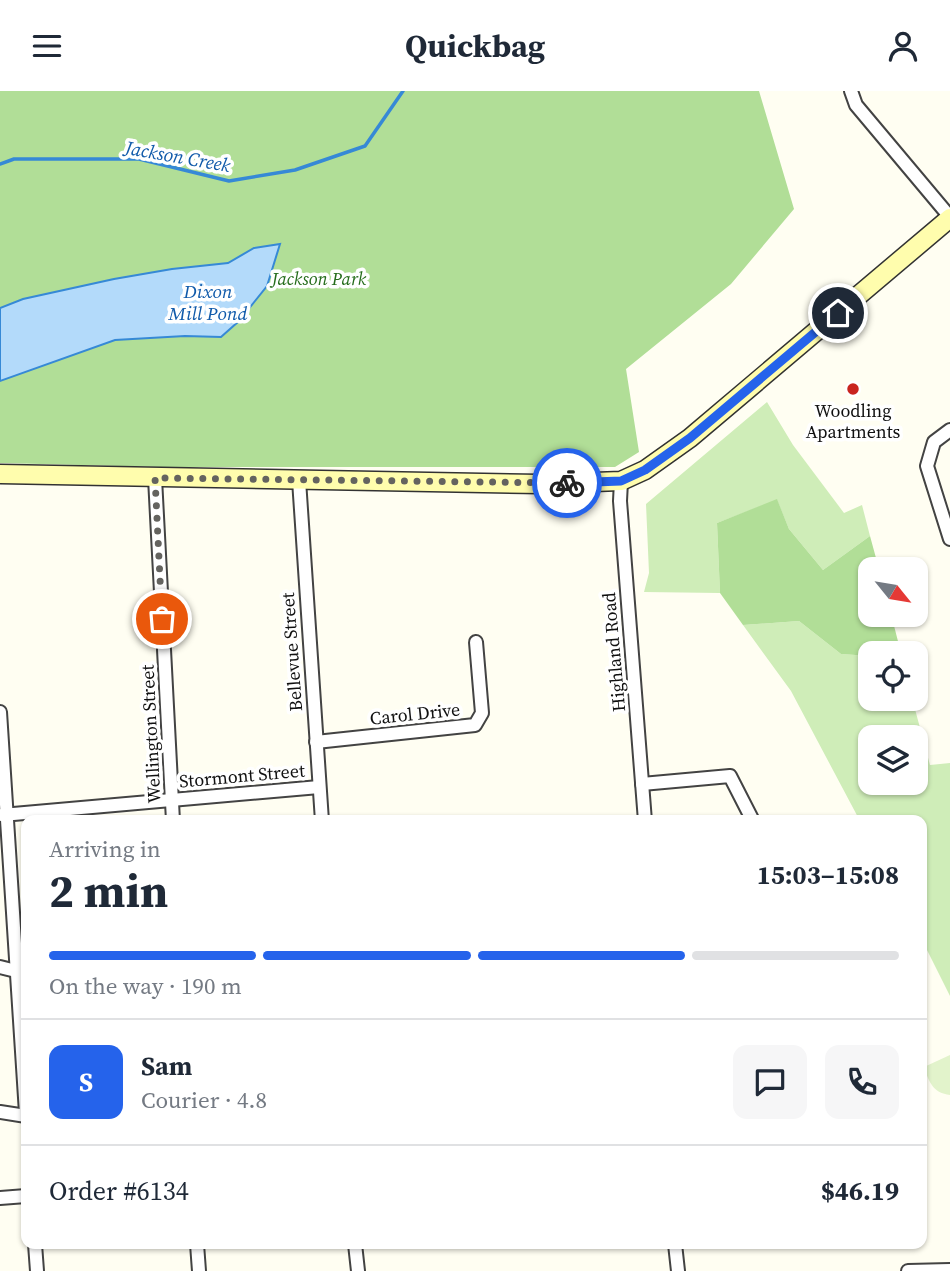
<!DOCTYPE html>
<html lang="en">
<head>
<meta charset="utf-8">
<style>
	:root { --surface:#fff; --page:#f6f6f7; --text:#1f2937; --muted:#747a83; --line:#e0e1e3; --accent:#2563eb }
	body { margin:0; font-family:"Source Serif 4",serif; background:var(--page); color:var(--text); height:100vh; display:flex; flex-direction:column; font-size:26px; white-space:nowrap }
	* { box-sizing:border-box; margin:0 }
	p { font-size:23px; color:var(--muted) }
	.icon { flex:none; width:38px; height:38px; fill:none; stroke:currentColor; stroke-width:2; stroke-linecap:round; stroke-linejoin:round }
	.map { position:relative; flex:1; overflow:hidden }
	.panel { position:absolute; left:21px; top:724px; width:906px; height:434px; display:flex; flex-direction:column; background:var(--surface); border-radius:14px; box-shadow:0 2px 5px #0004 }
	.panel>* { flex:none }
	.needle { width:46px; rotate:120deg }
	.fabs { position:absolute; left:858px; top:466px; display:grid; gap:14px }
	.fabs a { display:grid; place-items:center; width:70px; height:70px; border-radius:14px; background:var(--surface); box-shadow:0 2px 5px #0004; font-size:35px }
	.pin { position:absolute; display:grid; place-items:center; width:60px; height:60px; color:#fff; margin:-30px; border:4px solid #fff; border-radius:50%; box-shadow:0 2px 7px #0007 }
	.courier { position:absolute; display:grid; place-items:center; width:70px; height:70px; margin:-35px; border:5px solid #2563eb; border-radius:50%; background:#fff; color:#222; box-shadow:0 2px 9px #0007 }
	.summary em { font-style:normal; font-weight:700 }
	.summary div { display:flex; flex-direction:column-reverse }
	.summary { display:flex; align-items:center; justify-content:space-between; height:119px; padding:0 28px }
	h1 { font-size:46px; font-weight:700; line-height:52px }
	.bar { display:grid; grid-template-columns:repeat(4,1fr); gap:10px 7px; align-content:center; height:84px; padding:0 28px }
	.bar i { height:9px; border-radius:5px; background:var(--line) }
	.bar .on { background:var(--accent) }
	.bar p { grid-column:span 4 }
	.line { display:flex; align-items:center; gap:18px; padding:0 28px; border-top:2px solid var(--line) }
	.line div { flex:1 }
	.round { display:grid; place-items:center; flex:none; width:74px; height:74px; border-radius:14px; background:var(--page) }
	header { display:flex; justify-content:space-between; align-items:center; height:91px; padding:0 28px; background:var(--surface); font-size:32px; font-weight:700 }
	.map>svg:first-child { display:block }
</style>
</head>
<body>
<header><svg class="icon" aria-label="menu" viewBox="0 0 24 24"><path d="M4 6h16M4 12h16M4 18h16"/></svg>Quickbag<svg class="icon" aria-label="person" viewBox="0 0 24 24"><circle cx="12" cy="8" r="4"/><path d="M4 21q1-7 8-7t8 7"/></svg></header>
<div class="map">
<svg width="950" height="1180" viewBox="0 0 950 1180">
	<rect width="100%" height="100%" fill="#fffef2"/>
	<g fill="#cfedb8" fill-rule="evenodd">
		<polygon points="767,311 793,354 844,422 862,414 870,445 823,479 789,438 777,409 717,432 720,502 644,501 649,482 646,413"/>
		<path d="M799,530L841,563L870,565V607H912L930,674L950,672V905L922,849V730H860L791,600L743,534ZM870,646H915V691H870Z"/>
	</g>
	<g fill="#b1de97">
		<polygon points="0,0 759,0 794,118 731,193 626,278 639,361 615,376 160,376 0,372 0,290 115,249 185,245 221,246 280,153 254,157 228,172 172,178 114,188 23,208 0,217"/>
		<polygon points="777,408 789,438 823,479 870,445 879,478 870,478 870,523 891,523 901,562 870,562 870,565 841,563 799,530 743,534 720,502 717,432"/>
	</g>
	<path fill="#e2f3cb" d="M950,964V1004C933,1002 929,991 924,976Z"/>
	<polygon fill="#b3dafa" stroke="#3689d6" stroke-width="2" points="280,153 267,195 239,230 221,246 185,245 115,249 0,290 0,217 23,208 114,188 172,178 228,172 254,157"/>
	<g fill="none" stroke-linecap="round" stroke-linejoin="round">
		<polyline stroke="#3689d6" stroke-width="3.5" points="0,73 14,68 139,68 229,90 295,79 365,55 403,0"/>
		<defs>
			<g id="minor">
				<polyline points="851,0 856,14 950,126"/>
				<polyline points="950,339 934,351 927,375 950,448"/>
				<polyline points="155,387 173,730"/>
				<polyline points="299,389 322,730"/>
				<polyline points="621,390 620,410 645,730"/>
				<polyline points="0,621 26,1022"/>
				<polyline points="316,651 475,634 482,622 476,551"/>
				<polyline points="642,693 730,685 753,730"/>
				<polyline points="2,724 319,696"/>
				<polyline points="0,876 16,880"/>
				<polyline points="0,1021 26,1025"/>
				<polyline points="0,1107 26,1105"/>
				<polyline points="35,1153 37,1180"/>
				<polyline points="197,1153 199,1180"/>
				<polyline points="355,1153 358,1180"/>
				<polyline points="675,1153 678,1180"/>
				<polyline points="908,1180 950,1179"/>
			</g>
			<polyline id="secondary" points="0,383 540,393 621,390 645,379 690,347 950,127"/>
		</defs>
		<use href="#minor" stroke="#434343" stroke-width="16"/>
		<use href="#secondary" stroke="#323232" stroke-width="21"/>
		<use href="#minor" stroke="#fff" stroke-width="12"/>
		<use href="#secondary" stroke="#fffdad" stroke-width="18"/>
	</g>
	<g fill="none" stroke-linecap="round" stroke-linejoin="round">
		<polyline stroke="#64635f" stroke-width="7" stroke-dasharray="0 12.6" points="162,528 155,387 567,392"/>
		<polyline stroke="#2563eb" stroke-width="9" points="567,392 621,390 645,379 690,347 838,222"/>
	</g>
	<circle fill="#c9241e" stroke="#fff" stroke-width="2.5" cx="853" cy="298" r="7"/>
	<g text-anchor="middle" stroke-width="7" stroke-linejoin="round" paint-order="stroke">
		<g font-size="18" font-style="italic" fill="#256c1b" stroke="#fff">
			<text x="319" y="194">Jackson Park</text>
		</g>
		<g font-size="18" fill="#101010" stroke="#fff">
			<text x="853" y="326">Woodling<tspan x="853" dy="21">Apartments</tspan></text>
		</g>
		<g font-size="18" fill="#101010" stroke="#fff">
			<text transform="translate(292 561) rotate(-94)" y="6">Bellevue Street</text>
			<text transform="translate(614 561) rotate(-95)" y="6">Highland Road</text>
			<text transform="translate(415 623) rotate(-6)" y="6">Carol Drive</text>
			<text transform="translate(151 643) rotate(-93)" y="6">Wellington Street</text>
			<text transform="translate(242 685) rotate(-5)" y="6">Stormont Street</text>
		</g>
		<g font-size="19" font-style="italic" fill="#105aaa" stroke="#fff">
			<text transform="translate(178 65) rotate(10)" y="7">Jackson Creek</text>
			<text x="208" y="207">Dixon<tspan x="208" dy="22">Mill Pond</tspan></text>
		</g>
	</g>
</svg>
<div class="fabs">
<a><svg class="needle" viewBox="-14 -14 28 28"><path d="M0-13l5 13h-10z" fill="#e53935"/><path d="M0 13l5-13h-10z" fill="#747a83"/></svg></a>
<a><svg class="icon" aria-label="locate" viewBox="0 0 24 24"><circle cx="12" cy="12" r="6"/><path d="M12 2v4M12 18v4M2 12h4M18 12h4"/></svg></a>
<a><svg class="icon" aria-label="layers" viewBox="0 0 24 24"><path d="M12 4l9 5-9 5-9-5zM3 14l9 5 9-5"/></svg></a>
</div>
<div class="pin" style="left:162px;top:528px;background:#ea580c"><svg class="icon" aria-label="bag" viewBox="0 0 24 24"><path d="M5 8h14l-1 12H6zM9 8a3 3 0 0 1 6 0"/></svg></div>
<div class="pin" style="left:838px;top:222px;background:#1f2937"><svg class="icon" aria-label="home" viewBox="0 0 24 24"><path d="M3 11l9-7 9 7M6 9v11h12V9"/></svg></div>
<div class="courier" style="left:567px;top:392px"><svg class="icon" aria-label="bike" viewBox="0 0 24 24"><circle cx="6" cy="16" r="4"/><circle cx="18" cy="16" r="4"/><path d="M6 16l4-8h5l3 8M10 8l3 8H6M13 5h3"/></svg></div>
<section class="panel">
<div class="summary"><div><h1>2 min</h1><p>Arriving in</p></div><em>15:03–15:08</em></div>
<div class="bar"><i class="on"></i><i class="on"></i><i class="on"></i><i></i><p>On the way · 190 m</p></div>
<div class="line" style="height:126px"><b class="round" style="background:var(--accent);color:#fff">S</b><div><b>Sam</b><p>Courier · 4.8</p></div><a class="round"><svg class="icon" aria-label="chat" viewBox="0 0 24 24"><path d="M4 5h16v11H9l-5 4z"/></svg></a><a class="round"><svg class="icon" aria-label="phone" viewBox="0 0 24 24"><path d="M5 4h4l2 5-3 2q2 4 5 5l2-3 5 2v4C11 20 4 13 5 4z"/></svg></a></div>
<div class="line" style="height:91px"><div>Order #6134</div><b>$46.19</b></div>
</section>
</div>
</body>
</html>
